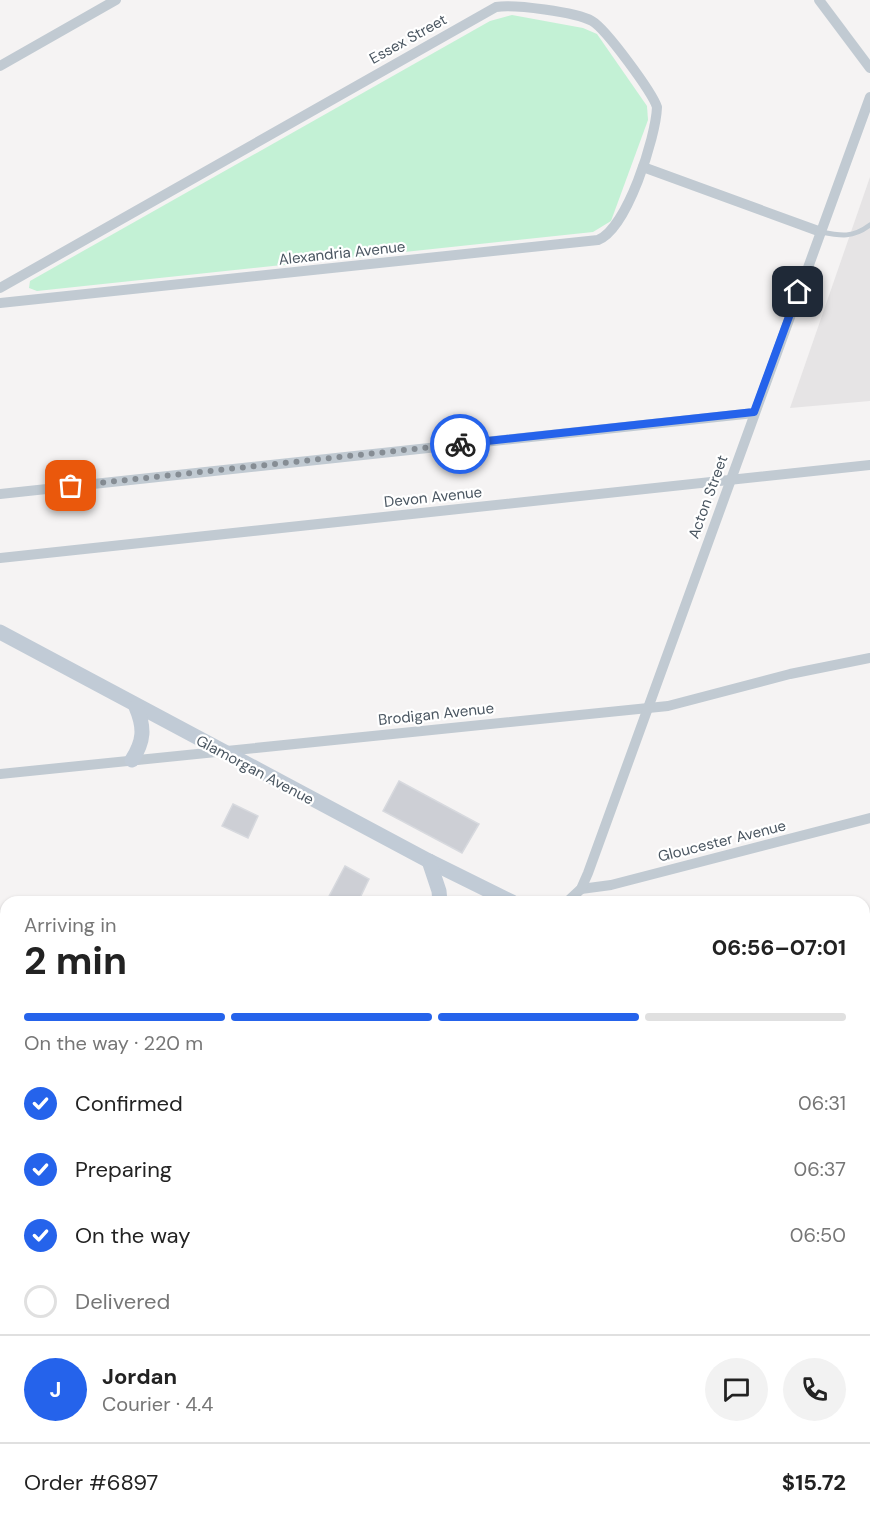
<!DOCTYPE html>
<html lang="en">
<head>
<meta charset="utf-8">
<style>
	:root { --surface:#fff; --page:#f2f2f2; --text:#222; --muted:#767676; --line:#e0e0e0; --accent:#2563eb }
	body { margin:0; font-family:"DM Sans",sans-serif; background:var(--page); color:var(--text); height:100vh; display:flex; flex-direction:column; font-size:22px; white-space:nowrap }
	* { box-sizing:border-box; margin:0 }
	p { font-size:20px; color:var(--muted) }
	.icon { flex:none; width:33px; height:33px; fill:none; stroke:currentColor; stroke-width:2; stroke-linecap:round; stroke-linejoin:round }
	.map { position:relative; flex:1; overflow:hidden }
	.details { position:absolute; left:0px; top:896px; width:870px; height:638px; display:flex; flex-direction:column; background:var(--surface); border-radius:18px 18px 0 0; box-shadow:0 2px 4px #0004 }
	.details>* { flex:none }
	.pin { position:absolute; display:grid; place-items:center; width:51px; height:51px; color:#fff; margin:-26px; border-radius:12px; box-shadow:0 3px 9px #0006 }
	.courier { position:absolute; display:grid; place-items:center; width:60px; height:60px; margin:-30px; border:4px solid #2563eb; border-radius:50%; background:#fff; color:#222; box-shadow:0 2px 8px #0007 }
	.overview em { font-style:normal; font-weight:700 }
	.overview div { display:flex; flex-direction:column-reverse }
	.overview { display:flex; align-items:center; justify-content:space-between; height:102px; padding:0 24px }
	h1 { font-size:39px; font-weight:700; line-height:45px }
	.bar { display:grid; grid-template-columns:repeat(4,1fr); gap:9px 6px; align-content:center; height:72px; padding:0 24px }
	.bar i { height:8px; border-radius:4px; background:var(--line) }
	.bar .active { background:var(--accent) }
	.bar p { grid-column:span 4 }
	.line { display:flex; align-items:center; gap:15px; padding:0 24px; border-top:2px solid var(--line) }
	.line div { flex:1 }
	.round { display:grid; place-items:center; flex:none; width:63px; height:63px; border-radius:32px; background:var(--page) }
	ol { padding:0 24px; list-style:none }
	li { display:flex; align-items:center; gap:18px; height:66px }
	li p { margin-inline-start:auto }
	li .icon { padding:6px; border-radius:50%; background:var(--accent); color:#fff; stroke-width:4 }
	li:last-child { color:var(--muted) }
	li i { width:33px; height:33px; border:3px solid var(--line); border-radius:50% }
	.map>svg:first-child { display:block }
</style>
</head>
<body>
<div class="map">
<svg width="870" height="1532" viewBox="0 0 870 1532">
	<rect width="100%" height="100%" fill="#f5f3f3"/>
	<polygon fill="#e6e4e5" points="870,177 870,401 790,408"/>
	<polygon fill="#c3f1d5" points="512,15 583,28 597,34 647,106 648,120 611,221 593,232 37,291 29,288 30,281 490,21"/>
	<g fill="#cdcfd5" stroke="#d7d9de" stroke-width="1.5">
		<polygon points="399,781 479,824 462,853 383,811"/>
		<polygon points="233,804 258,816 248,838 222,826"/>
		<polygon points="345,866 369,879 358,902 326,902"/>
	</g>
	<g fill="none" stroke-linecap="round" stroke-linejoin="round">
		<g stroke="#c1cad2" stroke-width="5">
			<path d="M821,232C841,236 853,238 870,225"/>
			<polyline points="102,1532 102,1527"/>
		</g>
		<g stroke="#c1cad2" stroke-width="10">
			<polyline points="819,0 870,68"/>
			<polyline points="0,66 116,0"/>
			<polyline points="643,167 821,232"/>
			<path d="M0,288L496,7C514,4 576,12 592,21C606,29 652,92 657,107C656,137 627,229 598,240L0,303"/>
			<polyline points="0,494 754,413"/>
			<polyline points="0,558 870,465"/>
			<polyline points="0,774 668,706 790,674 870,658"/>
			<polyline points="581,889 611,885 870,818"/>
			<polyline points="567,902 581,889 588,873 870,97"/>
			<polyline points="0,1042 6,1041"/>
			<polyline points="0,1485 6,1483"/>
			<polyline points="256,1527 266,1532 289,1527"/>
		</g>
		<g stroke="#c1cbd6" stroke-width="15">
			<polyline points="0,632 429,861 512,902"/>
			<path d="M132,760C144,741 145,728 136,707"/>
			<polyline points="429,861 439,891 440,902"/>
			<polyline points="864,1090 870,1093"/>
			<polyline points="864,1209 870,1204"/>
			<polyline points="739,1532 739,1527"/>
		</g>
	</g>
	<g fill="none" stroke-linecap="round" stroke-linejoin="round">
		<polyline stroke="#868d94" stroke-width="6" stroke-dasharray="0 10.8" points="71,486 460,444"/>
		<polyline stroke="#2563eb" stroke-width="8" points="460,444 754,412 798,292"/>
	</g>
	<g text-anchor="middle" stroke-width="4.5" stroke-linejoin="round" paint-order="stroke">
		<g font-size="15" fill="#4a5661" stroke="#fff">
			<text transform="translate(408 39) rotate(-29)" y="5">Essex Street</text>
			<text transform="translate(342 253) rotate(-6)" y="5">Alexandria Avenue</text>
			<text transform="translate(433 497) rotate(-6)" y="5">Devon Avenue</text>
			<text transform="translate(708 497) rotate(-70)" y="5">Acton Street</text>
			<text transform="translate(436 714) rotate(-6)" y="5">Brodigan Avenue</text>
			<text transform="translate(255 770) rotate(28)" y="5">Glamorgan Avenue</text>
			<text transform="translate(722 841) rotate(-14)" y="5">Gloucester Avenue</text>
		</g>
	</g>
</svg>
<div class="pin" style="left:71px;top:486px;background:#ea580c"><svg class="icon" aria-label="bag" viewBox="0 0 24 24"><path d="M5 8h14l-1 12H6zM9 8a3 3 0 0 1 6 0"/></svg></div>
<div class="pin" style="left:798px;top:292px;background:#1f2937"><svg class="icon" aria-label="home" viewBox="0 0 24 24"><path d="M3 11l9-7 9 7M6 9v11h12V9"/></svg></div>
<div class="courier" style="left:460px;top:444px"><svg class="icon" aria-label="bike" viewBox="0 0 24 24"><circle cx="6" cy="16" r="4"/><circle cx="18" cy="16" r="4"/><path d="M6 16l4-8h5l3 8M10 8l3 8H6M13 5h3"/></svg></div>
<section class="details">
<div class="overview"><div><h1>2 min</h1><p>Arriving in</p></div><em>06:56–07:01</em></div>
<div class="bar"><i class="active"></i><i class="active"></i><i class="active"></i><i></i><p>On the way · 220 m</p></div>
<ol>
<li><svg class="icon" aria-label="check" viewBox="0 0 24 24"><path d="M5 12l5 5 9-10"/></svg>Confirmed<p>06:31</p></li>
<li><svg class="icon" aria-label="check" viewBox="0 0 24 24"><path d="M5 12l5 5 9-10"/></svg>Preparing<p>06:37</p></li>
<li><svg class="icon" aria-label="check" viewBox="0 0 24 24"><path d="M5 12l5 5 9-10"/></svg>On the way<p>06:50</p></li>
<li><i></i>Delivered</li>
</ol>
<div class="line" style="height:108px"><b class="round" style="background:var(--accent);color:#fff">J</b><div><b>Jordan</b><p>Courier · 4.4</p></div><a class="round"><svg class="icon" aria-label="chat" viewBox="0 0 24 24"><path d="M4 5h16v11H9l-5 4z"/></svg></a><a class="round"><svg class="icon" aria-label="phone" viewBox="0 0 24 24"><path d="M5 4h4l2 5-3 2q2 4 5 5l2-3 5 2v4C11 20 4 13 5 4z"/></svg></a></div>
<div class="line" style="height:78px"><div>Order #6897</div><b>$15.72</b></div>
</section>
</div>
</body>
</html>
